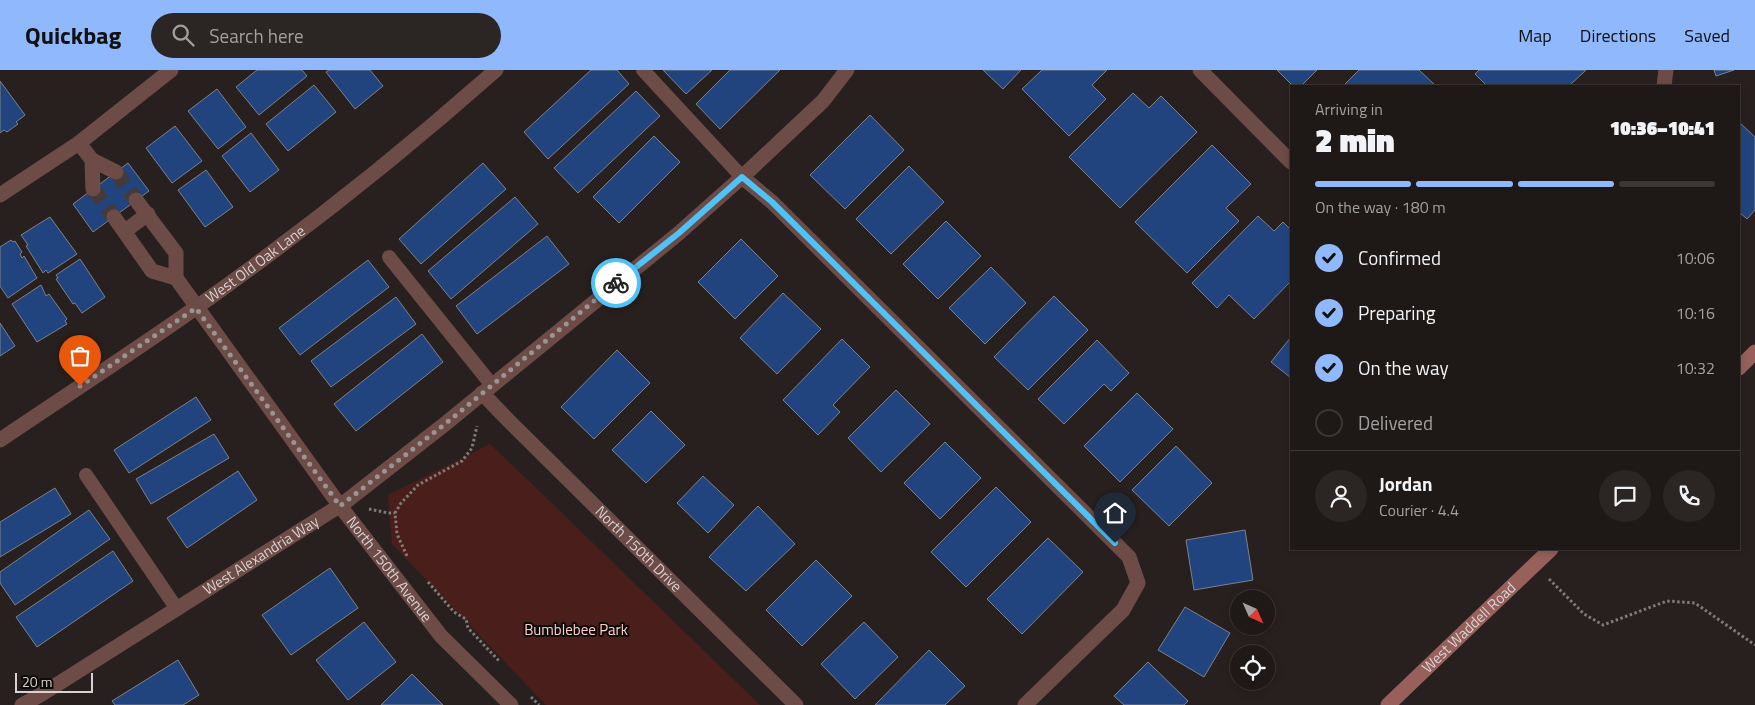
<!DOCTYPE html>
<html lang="en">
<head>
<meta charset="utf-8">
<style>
	:root { --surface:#1e1817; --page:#2b2524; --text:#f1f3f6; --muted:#a1a0a1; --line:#3c3736; --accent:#8fb8fd }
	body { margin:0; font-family:"Titillium Web",sans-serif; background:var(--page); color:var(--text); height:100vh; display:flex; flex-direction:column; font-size:19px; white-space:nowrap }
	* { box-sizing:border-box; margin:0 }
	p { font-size:16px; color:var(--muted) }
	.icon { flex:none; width:28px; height:28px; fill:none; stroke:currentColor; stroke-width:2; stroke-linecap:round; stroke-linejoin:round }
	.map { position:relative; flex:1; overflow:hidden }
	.details { position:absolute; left:1290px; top:15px; width:450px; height:465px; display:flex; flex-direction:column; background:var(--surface); border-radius:0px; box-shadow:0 2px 8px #0003,0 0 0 1px var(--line) }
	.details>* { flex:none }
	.needle { width:32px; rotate:135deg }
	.controls { position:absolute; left:1230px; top:520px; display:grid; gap:10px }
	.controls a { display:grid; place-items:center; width:45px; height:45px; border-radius:50%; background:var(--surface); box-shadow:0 2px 8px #0003,0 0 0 1px var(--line); font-size:25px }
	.scale { position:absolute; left:15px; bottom:12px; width:78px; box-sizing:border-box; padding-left:5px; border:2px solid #d8d3d2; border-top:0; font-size:14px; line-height:18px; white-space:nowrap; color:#d8d3d2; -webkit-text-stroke:4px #0e0b0b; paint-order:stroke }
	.pin { position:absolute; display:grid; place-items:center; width:42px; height:42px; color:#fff; margin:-51px -21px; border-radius:50% 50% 50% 0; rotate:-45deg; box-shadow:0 0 5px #0007 }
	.pin .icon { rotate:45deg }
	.courier { position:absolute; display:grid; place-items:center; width:50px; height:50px; margin:-25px; border:4px solid #4fc3f7; border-radius:50%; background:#fff; color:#222; box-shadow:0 1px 6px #0007 }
	.head em { font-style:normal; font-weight:800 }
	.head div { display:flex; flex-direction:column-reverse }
	.head { display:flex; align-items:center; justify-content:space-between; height:85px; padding:0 25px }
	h1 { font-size:32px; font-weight:800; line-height:38px }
	.bar { display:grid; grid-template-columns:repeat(4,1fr); gap:8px 5px; align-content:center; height:60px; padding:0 25px }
	.bar i { height:6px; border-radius:4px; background:var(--line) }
	.bar .current { background:var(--accent) }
	.bar p { grid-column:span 4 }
	.line { display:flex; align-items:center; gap:12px; padding:0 25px; border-top:1px solid var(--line) }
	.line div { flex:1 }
	.round { display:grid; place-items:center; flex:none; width:52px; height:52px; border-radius:26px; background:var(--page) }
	ol { padding:0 25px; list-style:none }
	li { display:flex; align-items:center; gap:15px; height:55px }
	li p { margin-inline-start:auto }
	li .icon { padding:5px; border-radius:50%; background:var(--accent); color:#111; stroke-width:4 }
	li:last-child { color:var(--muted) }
	li i { width:28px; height:28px; border:2px solid var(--line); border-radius:50% }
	header { display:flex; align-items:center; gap:30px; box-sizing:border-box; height:70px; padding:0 25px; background:var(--accent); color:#111 }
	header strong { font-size:24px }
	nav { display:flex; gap:28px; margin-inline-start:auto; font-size:18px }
	.search { width:350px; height:45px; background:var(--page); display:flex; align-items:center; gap:12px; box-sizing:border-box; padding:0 18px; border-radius:28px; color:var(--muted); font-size:19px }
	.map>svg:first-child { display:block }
</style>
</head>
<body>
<header>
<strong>Quickbag</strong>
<div class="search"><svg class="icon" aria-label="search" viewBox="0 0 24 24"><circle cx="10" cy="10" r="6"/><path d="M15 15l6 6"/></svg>Search here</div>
<nav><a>Map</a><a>Directions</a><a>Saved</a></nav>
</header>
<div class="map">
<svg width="1755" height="635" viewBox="0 0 1755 635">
	<rect width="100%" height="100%" fill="#28201f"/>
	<polygon fill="#491e1b" points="490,374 529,411 760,635 546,635 392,474 388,425"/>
	<g fill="#22447e" stroke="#7d8189">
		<polygon points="257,0 302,0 307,6 259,45 236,17"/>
		<polygon points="329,0 370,0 383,16 355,39 326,2"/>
		<polygon points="591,0 617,0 629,14 548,89 524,62"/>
		<polygon points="663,0 712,0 686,24"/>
		<polygon points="730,0 780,0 720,59 696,34"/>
		<polygon points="983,0 1021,0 1003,19"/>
		<polygon points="1042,0 1107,0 1092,15 1106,29 1069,66 1022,19"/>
		<polygon points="1277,0 1317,0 1301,16 1293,16"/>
		<polygon points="1359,0 1419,0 1436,16 1343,16"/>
		<polygon points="1479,0 1586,0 1569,16 1487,16 1475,4"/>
		<polygon points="1714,0 1734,0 1716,6"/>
		<polygon points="0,11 25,45 16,52 18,54 7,62 4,60 0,63"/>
		<polygon points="314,15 336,42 288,81 266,54"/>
		<polygon points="217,19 246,57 218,79 188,41"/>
		<polygon points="636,21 660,46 578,123 554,98"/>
		<polygon points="1133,23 1149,38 1161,26 1197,62 1120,138 1069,87"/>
		<polygon points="870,45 904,80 845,139 810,105"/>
		<polygon points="1739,52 1755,67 1755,140 1747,149 1739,142"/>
		<polygon points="175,56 202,91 172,113 146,78"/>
		<polygon points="251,63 279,100 250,122 222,86"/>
		<polygon points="654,66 680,92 619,153 593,127"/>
		<polygon points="1212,75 1251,114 1226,138 1239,151 1187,203 1135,152"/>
		<polygon points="128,93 149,121 93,162 73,134"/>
		<polygon points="483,93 506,119 421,194 399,169"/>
		<polygon points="909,96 944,132 891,184 856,149"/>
		<polygon points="206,100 233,137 205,157 178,120"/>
		<polygon points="515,127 538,154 451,229 428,201"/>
		<polygon points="1258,146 1274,161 1283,152 1291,160 1291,211 1254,249 1229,225 1217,238 1192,213"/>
		<polygon points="50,147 77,184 48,203 46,200 43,203 26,176 28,175 21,165"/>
		<polygon points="946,151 981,186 938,229 903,194"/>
		<polygon points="547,166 569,194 477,264 456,236"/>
		<polygon points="741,169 778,206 735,249 698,212"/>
		<polygon points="11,170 13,172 15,171 22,182 20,184 22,188 24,186 37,208 8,228 0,216 0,177"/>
		<polygon points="80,189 105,227 82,243 75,233 73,234 56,209 58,208 56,205"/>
		<polygon points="368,190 389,217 300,285 279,258"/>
		<polygon points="991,197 1026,233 985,274 949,238"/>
		<polygon points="41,215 46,226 49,224 67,249 65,251 67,254 37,272 12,234"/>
		<polygon points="783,223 821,259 777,304 740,268"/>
		<polygon points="1054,226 1088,260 1028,320 994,287"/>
		<polygon points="396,227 416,254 331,317 311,291"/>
		<polygon points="0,253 15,276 0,286"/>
		<polygon points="422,264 443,292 356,361 334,334"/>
		<polygon points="1291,267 1291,308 1271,292"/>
		<polygon points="842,269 870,297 833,335 840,342 818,365 783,330"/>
		<polygon points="1097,270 1129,303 1111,321 1104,314 1064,354 1038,329"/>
		<polygon points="617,280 650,313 594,369 561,337"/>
		<polygon points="896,320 930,354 881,402 848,368"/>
		<polygon points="1137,323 1173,359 1120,412 1084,376"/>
		<polygon points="196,327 211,350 129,403 114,380"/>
		<polygon points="651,341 685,375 646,413 612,380"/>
		<polygon points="214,364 229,388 151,434 136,409"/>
		<polygon points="945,372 981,408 940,449 904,413"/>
		<polygon points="1176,376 1212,413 1169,456 1132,420"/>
		<polygon points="238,401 257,430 187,478 167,448"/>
		<polygon points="703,406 734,435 708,463 677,433"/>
		<polygon points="996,417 1031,452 966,517 931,482"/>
		<polygon points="55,418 71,444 0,487 0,452"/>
		<polygon points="758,436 795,474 746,521 709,487"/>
		<polygon points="89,440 110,469 15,535 0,513 0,502"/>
		<polygon points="1245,460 1253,510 1194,520 1186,470"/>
		<polygon points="1048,468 1083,502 1022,564 987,529"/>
		<polygon points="113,481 133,511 37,577 16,547"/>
		<polygon points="816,490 852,526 802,576 766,540"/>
		<polygon points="330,498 358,538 291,585 262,545"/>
		<polygon points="1185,537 1230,563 1204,607 1158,580"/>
		<polygon points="364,552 396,592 348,630 316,590"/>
		<polygon points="864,552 898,587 855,629 821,594"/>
		<polygon points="929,580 965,616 945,635 875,635"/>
		<polygon points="178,590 199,625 183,635 115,635 112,631"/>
		<polygon points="1148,592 1188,631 1184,635 1124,635 1114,626"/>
		<polygon points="412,604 443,635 381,635"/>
	</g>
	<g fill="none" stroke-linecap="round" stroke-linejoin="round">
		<g stroke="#423b3a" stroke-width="15" stroke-dasharray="15 8" stroke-linecap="butt">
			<polyline points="116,102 136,130"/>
			<polyline points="93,119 114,147"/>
		</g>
		<g stroke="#807a79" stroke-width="3" stroke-dasharray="2.5 2.5" stroke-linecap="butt">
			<polyline points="369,439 388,443 395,443"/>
			<polyline points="407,486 397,464 395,443 401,433 418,415 462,391 472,378 477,356"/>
			<polyline points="1549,509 1584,544 1603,555 1667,531 1695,533 1755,575"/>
			<polyline points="428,512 454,542 466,549 468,558 500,592"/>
			<polyline points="531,627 539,635"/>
		</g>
		<g stroke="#6d4b47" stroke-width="14">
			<polyline points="643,0 742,107"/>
			<polyline points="389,187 491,314"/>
			<polyline points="86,405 177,539"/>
		</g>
		<g stroke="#6d4b47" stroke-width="15">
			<polyline points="1200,0 1291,92"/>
			<polyline points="1664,16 1666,0"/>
			<polyline points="79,73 92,90 116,102"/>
			<polyline points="92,90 93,119"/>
			<polyline points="742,107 772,132 1129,487 1138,513 1123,540 1025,635"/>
			<polyline points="0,125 79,73 171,0"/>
			<polyline points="136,130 176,183 176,208"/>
			<polyline points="114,147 152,201 176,208"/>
			<polyline points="125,161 148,144"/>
			<path id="s1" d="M176,208L340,436L441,566L511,635"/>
			<path id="s2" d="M482,323L509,351L796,635"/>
			<path id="s3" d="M0,370C65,326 130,284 194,239C299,165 400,85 496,0"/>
			<path id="s4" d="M22,635L42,624L344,433L445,354L679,163L742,107L823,31L847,0"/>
		</g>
		<g stroke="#97605b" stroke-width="15">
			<polyline points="1739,298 1755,282"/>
			<path id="s5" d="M1388,635L1551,479"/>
		</g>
	</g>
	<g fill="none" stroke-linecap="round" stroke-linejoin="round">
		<polyline stroke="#9a9493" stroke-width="5" stroke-dasharray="0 9" points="80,316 196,238 340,436 445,354 616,213"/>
		<polyline stroke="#4fc3f7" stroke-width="6" points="616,213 679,163 742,107 772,132 1115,473"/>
	</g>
	<g text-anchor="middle" stroke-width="4" stroke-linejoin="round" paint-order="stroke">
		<g font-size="15" fill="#d8d3d2" stroke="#0e0b0b">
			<text dy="5" stroke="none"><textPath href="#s3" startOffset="310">West Old Oak Lane</textPath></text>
			<text dy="5" stroke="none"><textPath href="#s2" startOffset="221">North 150th Drive</textPath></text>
			<text dy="5" stroke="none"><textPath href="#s4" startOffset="282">West Alexandria Way</textPath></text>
			<text dy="5" stroke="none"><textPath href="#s1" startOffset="361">North 150th Avenue</textPath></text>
			<text dy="5" stroke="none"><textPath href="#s5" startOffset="112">West Waddell Road</textPath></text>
		</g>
		<g font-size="15" fill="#ffcfca" stroke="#0e0b0b">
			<text x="576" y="565">Bumblebee Park</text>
		</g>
	</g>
</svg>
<div class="controls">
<a><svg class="needle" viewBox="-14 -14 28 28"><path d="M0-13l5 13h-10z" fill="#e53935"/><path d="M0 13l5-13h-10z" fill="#a1a0a1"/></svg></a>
<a><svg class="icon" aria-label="locate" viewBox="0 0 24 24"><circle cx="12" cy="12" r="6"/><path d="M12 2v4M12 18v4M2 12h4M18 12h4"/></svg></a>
</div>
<div class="scale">20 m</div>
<div class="pin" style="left:80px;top:316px;background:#ea580c"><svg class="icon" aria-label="bag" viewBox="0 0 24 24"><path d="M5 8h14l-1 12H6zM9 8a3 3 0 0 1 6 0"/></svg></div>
<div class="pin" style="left:1115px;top:473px;background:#1f2937"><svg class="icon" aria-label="home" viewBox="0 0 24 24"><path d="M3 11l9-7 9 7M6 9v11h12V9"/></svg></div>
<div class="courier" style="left:616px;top:213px"><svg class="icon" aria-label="bike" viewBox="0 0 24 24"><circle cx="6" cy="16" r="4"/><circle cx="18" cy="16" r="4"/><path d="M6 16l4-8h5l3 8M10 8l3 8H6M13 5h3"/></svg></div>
<section class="details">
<div class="head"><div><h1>2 min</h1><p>Arriving in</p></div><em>10:36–10:41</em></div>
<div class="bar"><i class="current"></i><i class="current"></i><i class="current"></i><i></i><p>On the way · 180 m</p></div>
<ol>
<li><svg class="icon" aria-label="check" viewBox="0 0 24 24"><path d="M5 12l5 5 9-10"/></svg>Confirmed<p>10:06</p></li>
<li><svg class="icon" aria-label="check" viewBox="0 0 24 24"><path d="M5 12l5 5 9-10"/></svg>Preparing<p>10:16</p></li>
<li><svg class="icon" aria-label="check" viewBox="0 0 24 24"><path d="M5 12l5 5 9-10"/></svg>On the way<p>10:32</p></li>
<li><i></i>Delivered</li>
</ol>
<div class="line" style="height:90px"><a class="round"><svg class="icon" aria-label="person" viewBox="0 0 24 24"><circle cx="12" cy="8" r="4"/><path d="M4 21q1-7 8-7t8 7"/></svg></a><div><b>Jordan</b><p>Courier · 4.4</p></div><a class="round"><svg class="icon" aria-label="chat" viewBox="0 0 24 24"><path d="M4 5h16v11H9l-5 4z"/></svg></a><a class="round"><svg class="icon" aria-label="phone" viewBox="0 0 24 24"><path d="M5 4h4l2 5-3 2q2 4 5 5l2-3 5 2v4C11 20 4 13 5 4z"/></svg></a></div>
</section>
</div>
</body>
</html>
